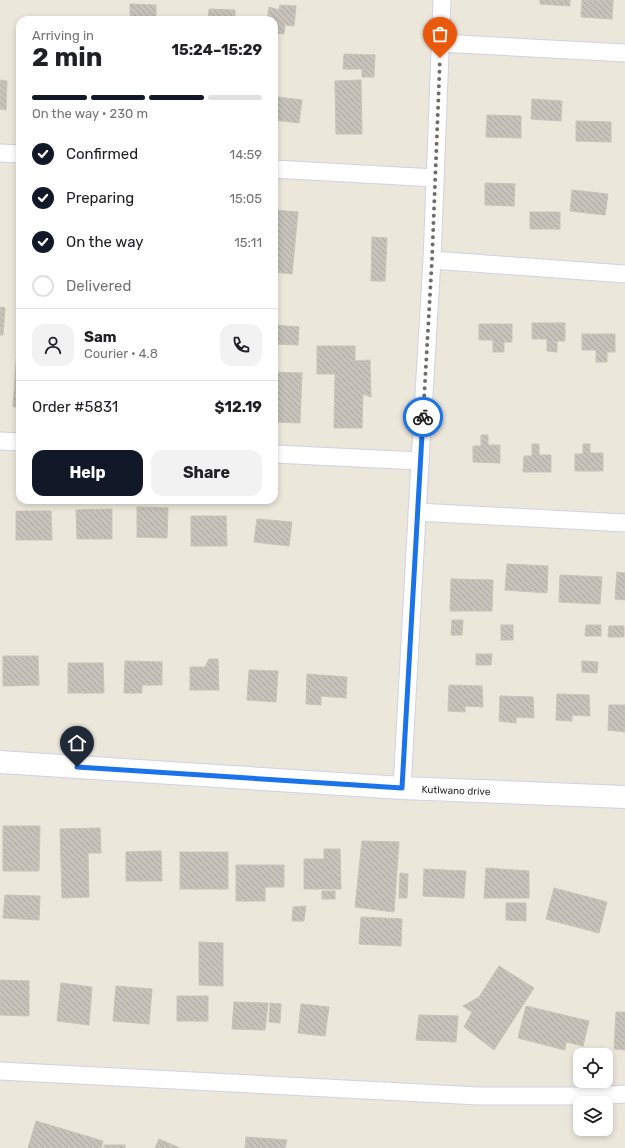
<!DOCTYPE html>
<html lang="en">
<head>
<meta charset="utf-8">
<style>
	:root { --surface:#fff; --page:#f2f2f2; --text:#202124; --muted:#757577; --line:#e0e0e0; --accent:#111827 }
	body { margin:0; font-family:Rubik,sans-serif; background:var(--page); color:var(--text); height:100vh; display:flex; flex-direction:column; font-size:15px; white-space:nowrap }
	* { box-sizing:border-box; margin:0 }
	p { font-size:13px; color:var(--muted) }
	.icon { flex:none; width:22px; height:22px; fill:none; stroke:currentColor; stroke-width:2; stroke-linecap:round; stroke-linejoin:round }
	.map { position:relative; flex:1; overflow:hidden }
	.panel { position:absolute; left:16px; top:16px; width:262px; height:488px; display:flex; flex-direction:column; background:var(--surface); border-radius:12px; box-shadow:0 2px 6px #0003 }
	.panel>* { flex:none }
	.controls { position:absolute; left:573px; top:1048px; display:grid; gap:8px }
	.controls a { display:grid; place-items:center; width:40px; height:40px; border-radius:8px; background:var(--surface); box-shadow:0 2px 6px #0003; font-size:20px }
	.pin { position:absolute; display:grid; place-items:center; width:34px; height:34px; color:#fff; margin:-41px -17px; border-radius:50% 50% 50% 0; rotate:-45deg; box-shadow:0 0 4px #0007 }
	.pin .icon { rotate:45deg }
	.courier { position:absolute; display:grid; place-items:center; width:40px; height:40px; margin:-20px; border:3px solid #1a73e8; border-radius:50%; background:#fff; color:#222; box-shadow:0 1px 5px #0007 }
	.summary em { font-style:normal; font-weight:700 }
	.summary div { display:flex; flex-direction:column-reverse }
	.summary { display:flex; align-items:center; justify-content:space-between; height:68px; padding:0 16px }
	h1 { font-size:26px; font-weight:700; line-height:30px }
	.bar { display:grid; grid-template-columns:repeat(4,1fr); gap:6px 4px; align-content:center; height:48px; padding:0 16px }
	.bar i { height:5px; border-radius:3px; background:var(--line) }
	.bar .on { background:var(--accent) }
	.bar p { grid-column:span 4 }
	.line { display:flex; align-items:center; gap:10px; padding:0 16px; border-top:1px solid var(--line) }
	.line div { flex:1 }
	.round { display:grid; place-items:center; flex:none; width:42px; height:42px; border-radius:12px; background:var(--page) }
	ol { padding:0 16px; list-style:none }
	li { display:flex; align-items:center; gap:12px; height:44px }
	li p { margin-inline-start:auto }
	li .icon { padding:4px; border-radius:50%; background:var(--accent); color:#fff; stroke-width:4 }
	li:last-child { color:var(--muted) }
	li i { width:22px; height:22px; border:2px solid var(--line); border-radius:50% }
	.primary-button { display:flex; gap:8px; margin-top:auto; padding:8px 16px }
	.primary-button a { flex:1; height:46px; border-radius:12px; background:var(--accent); color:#fff; font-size:16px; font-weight:700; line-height:46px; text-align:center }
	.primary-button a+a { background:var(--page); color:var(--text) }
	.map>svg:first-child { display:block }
</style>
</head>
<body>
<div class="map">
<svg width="625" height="1148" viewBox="0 0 625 1148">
	<defs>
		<pattern id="building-back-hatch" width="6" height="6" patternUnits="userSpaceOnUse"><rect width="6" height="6" fill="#c7c3bb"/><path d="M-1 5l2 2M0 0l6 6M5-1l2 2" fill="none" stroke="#aba8a1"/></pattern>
	</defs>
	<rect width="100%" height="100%" fill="#ece7db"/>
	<g fill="url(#building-back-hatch)" stroke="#c7c3b5">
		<polygon points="540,0 570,0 570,6 540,4"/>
		<polygon points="582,0 613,0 612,19 581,17"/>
		<polygon points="130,4 156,5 156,20 130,20"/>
		<polygon points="280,5 296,6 294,26 285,25 284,34 274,33 274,20 267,20 269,7 279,10"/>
		<polygon points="209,9 235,10 235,20 208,20"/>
		<polygon points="344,54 375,55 374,77 362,77 362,69 343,69"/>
		<polygon points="0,80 7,81 6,110 0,109"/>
		<polygon points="361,80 362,134 336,134 335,81"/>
		<polygon points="278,97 302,100 299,123 275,120"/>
		<polygon points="532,99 562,101 561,121 531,119"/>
		<polygon points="487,115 521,116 521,138 486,137"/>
		<polygon points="576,121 611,122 611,142 576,141"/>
		<polygon points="485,183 515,184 514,206 485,205"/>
		<polygon points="572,190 608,194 605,215 570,211"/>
		<polygon points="274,210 298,212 292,274 274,272"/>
		<rect x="530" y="212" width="30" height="17"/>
		<polygon points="372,237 387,238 385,281 371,281"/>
		<polygon points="0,307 5,308 3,335 0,335"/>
		<polygon points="532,323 565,323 565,341 557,341 557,352 547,351 547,339 532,339"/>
		<polygon points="479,324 512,324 512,342 504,342 504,352 493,352 493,340 479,340"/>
		<polygon points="274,325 299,327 298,345 275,344 278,353 274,352"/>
		<polygon points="582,334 615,334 615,352 607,352 607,362 596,362 596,350 582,350"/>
		<polygon points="317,346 355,346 355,361 370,360 371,397 363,394 362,428 334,428 335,374 317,374"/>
		<polygon points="17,349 20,350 20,407 13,407"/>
		<polygon points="274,372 302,373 300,423 274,422"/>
		<polygon points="481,435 488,435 488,445 500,445 500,463 473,462 473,446 481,446"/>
		<polygon points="532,444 539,444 539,455 551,455 551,472 523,472 524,456 532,456"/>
		<polygon points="583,444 590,444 590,453 603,453 603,471 575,471 575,454 583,454"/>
		<polygon points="137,507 168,508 167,538 137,537"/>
		<polygon points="112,509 112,539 77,539 76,510"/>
		<polygon points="16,511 51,511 52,540 16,540"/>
		<polygon points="191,516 226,516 227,546 191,546"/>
		<polygon points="257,519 292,522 289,546 254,542"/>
		<polygon points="507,564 548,566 547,593 505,590"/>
		<polygon points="617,572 625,573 625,600 615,599"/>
		<polygon points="560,575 602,577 600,604 559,602"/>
		<polygon points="451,579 493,580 492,611 450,611"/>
		<polygon points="452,620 463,620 462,635 451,635"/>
		<rect x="501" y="625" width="12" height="15"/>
		<polygon points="586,625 601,625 601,636 585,636"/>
		<polygon points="609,626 624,626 624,637 608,637"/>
		<polygon points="476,654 492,654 491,665 476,665"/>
		<polygon points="3,656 38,656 39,685 3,686"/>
		<polygon points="209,659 218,659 219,690 190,690 190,667 205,667"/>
		<polygon points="125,661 162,662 162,685 142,685 142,693 124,693"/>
		<polygon points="582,661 598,662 597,673 582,672"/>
		<polygon points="68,663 103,663 104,693 68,693"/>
		<polygon points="249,670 278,671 276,702 247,700"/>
		<polygon points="307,674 347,677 346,698 321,696 321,705 306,704"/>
		<polygon points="449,685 482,686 483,707 465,706 465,712 448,711"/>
		<polygon points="557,694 589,695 590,716 572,715 572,721 556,720"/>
		<polygon points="500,696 533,697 534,718 516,717 516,723 499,721"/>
		<polygon points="609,705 625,705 625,732 608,730"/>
		<polygon points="3,826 40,826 39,871 3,871"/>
		<polygon points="100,828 101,853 88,853 89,897 62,898 60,829"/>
		<polygon points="362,841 399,842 394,912 355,907"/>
		<polygon points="324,849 340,849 341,889 304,889 304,859 324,859"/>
		<polygon points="161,851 162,881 126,881 126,852"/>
		<rect x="180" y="852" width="48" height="37"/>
		<polygon points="236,865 284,865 284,887 265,887 265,901 236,901"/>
		<polygon points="486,868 529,871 529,898 484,898"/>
		<polygon points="424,869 466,871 464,898 423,896"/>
		<polygon points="400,873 408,874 407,898 399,898"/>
		<polygon points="554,888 607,902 599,933 546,919"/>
		<rect x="322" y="891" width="13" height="8"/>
		<polygon points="5,895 40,896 39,920 3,918"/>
		<polygon points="506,903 526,903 526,921 506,920"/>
		<polygon points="306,906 304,921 292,921 293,907"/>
		<polygon points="361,917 402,919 401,946 359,944"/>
		<polygon points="199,942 223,943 223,986 199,985"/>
		<polygon points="499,966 534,988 494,1050 464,1027 472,1012 463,1006 479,997"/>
		<polygon points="0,980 29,981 29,1016 0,1015"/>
		<polygon points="61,983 92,987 89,1025 57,1021"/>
		<polygon points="116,986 152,989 149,1024 113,1021"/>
		<rect x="177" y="996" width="31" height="25"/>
		<polygon points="234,1002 268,1003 265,1030 232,1029"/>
		<polygon points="270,1003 281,1004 280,1023 269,1022"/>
		<polygon points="301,1004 329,1007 325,1036 298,1033"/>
		<polygon points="526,1006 589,1021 583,1046 566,1042 565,1050 518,1038"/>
		<polygon points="616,1012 625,1012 625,1050 614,1049"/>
		<polygon points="419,1015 458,1016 456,1042 416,1040"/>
		<polygon points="36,1121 103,1141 101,1148 28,1148"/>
		<polygon points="246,1137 287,1140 285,1148 245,1148"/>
		<polygon points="159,1139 180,1148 155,1148"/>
		<rect x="104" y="1145" width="21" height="3"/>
	</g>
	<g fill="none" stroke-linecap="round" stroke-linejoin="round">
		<defs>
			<g id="minor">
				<polyline points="440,43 625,53"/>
				<polyline points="0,153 20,154"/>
				<polyline points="274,169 435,178"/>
				<polyline points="432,260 625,274"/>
				<polyline points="0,441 20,442"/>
				<polyline points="274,454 420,461"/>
				<polyline points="417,512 625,523"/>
				<polyline points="402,788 420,461 432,260 442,0"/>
				<polyline points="0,1071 479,1096 596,1096 625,1094"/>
			</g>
			<polyline id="tertiary" points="0,762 402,788 625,797"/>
		</defs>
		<use href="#minor" stroke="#d0d1e3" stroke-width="19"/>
		<use href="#tertiary" stroke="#d0d1e3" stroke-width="24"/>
		<use href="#minor" stroke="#fff" stroke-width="17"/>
		<use href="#tertiary" stroke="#fff" stroke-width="22"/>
	</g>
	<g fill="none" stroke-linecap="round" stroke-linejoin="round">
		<polyline stroke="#6d6c67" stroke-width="4" stroke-dasharray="0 7.2" points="423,417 432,260 440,58"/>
		<polyline stroke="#1a73e8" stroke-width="5" points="77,767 402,788 423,417"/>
	</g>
	<g text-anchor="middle" stroke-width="3.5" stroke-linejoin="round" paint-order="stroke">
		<g font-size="10" fill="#292929" stroke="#fff">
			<text transform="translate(456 790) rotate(2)" y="4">Kutlwano drive</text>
		</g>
	</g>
</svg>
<div class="controls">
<a><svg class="icon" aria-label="locate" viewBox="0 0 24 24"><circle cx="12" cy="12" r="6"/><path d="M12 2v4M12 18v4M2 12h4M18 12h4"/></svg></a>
<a><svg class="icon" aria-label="layers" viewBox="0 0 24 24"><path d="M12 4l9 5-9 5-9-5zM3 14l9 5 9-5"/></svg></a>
</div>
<div class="pin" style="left:440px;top:58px;background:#ea580c"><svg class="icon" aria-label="bag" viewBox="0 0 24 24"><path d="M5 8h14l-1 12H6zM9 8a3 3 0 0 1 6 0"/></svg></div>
<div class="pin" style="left:77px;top:767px;background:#1f2937"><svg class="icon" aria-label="home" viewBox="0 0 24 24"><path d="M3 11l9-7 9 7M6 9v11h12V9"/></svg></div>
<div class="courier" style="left:423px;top:417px"><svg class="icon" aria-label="bike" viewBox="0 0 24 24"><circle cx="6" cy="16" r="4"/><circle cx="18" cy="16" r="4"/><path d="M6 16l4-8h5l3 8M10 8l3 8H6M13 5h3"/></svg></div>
<section class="panel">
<div class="summary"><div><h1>2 min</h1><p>Arriving in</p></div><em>15:24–15:29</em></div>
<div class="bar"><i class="on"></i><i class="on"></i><i class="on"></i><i></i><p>On the way · 230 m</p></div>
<ol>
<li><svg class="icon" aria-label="check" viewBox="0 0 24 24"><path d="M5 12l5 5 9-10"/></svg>Confirmed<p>14:59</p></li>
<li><svg class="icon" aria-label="check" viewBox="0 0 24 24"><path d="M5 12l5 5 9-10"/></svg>Preparing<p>15:05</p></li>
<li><svg class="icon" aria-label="check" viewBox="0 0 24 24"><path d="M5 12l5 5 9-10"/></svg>On the way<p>15:11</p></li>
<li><i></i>Delivered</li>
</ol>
<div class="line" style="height:72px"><a class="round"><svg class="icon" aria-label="person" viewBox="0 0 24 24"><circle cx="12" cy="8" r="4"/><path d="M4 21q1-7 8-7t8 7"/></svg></a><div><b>Sam</b><p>Courier · 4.8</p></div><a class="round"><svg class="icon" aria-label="phone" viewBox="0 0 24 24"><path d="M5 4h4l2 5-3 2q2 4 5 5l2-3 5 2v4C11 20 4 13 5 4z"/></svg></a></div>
<div class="line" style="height:52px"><div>Order #5831</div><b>$12.19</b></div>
<div class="primary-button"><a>Help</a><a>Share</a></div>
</section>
</div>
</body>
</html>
